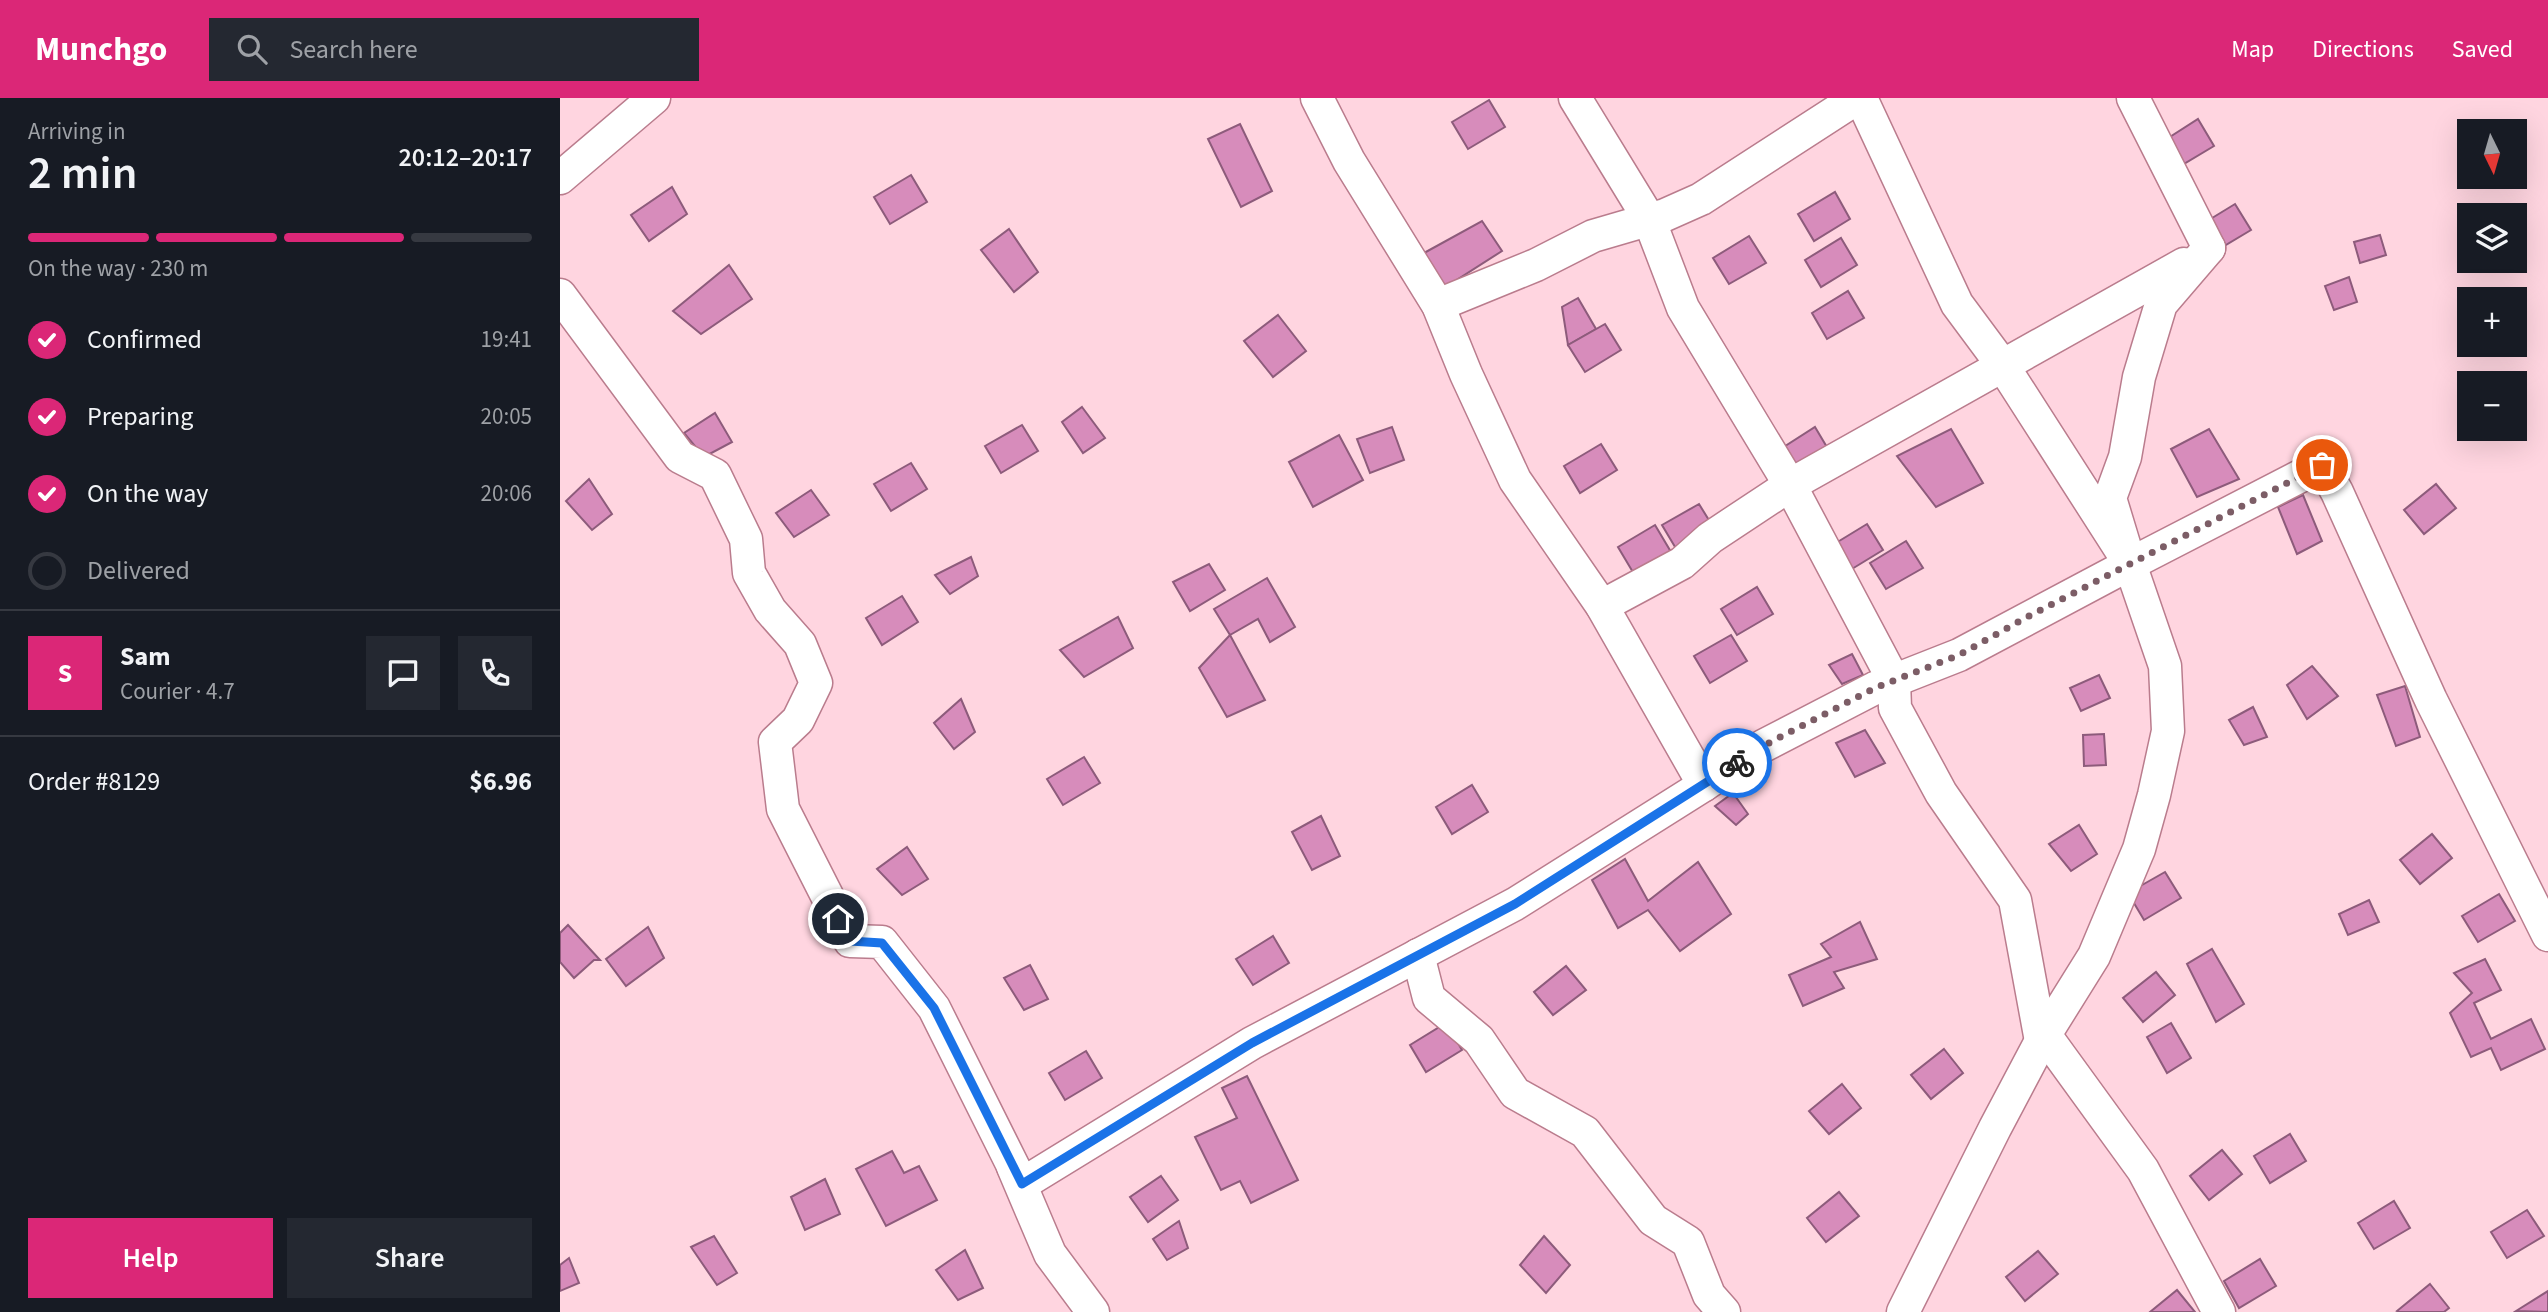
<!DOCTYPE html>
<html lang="en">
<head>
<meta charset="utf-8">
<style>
	:root { --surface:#171b24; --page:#242831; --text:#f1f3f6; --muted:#9ea1a6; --line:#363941; --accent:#db2777 }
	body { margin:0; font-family:"Source Sans 3",sans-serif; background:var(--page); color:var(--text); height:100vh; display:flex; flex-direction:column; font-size:26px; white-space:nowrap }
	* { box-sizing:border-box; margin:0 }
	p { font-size:23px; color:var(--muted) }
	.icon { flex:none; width:38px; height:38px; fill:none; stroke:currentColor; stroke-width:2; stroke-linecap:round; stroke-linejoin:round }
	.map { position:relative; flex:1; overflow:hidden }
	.drawer { display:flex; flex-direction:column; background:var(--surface); width:560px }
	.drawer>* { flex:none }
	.needle { width:46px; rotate:175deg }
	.fabs { position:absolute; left:1897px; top:21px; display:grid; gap:14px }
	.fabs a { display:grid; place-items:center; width:70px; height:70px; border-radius:0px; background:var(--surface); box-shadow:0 7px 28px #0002; font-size:35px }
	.pin { position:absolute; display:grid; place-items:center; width:60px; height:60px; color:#fff; margin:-30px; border:4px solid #fff; border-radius:50%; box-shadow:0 2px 7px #0007 }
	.courier { position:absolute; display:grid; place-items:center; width:70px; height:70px; margin:-35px; border:5px solid #1a73e8; border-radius:50%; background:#fff; color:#222; box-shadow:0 2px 9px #0007 }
	.overview em { font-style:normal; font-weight:600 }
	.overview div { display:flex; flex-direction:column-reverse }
	.overview { display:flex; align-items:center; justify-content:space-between; height:119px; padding:0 28px }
	h1 { font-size:46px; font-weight:600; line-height:52px }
	.bar { display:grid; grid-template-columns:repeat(4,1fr); gap:10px 7px; align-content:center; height:84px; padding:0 28px }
	.bar i { height:9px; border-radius:5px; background:var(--line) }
	.bar .on { background:var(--accent) }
	.bar p { grid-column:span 4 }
	.line { display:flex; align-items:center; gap:18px; padding:0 28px; border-top:2px solid var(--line) }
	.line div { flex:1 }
	.round { display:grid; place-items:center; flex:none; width:74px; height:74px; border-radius:0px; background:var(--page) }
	ol { padding:0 28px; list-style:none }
	li { display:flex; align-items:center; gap:21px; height:77px }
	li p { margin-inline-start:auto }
	li .icon { padding:7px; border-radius:50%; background:var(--accent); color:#fff; stroke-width:4 }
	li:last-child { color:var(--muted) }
	li i { width:38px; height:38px; border:4px solid var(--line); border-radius:50% }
	.primary-button { display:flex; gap:14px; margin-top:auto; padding:14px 28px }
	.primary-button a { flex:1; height:80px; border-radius:0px; background:var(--accent); color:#fff; font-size:28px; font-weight:600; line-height:80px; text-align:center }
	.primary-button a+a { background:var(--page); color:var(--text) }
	header { display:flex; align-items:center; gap:42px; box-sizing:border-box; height:98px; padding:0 35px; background:var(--accent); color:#fff }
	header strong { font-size:33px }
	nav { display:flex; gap:38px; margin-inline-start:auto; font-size:24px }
	.search { width:490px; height:63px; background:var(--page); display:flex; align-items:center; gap:18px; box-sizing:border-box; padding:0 24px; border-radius:0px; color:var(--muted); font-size:26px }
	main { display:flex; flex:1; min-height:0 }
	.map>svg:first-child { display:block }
</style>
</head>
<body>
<header>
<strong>Munchgo</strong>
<div class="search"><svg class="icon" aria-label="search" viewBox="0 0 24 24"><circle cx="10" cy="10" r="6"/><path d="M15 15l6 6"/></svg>Search here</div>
<nav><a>Map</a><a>Directions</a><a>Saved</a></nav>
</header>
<main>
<section class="drawer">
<div class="overview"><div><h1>2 min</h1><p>Arriving in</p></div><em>20:12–20:17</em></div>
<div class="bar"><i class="on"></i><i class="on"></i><i class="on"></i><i></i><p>On the way · 230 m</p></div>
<ol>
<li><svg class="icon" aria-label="check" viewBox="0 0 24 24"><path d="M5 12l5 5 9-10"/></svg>Confirmed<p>19:41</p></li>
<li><svg class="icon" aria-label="check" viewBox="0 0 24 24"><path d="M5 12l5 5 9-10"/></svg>Preparing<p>20:05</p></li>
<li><svg class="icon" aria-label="check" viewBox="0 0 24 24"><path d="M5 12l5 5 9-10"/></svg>On the way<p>20:06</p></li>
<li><i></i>Delivered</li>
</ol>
<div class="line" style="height:126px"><b class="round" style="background:var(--accent);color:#fff">S</b><div><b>Sam</b><p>Courier · 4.7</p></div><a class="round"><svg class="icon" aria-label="chat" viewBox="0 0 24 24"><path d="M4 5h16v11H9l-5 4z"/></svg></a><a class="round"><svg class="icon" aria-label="phone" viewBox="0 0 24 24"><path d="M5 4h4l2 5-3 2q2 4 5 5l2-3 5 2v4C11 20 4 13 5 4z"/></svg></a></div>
<div class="line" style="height:91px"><div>Order #8129</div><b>$6.96</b></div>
<div class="primary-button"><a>Help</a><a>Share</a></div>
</section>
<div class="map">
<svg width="1988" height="1214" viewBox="0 0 1988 1214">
	<rect width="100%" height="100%" fill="#ffd5e0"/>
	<g fill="#d78cbb" stroke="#8d5b7b" stroke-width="2">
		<polygon points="929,2 945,29 908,51 892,24"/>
		<polygon points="1638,21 1654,48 1617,70 1602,44"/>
		<polygon points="680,26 712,93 681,109 648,41"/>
		<polygon points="351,77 367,104 330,126 314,99"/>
		<polygon points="112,89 127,116 89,143 71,117"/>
		<polygon points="1275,94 1290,121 1254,143 1238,116"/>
		<polygon points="1675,106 1691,132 1654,154 1639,128"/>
		<polygon points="922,123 942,153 884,190 864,155"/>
		<polygon points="449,131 478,174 454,194 421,152"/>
		<polygon points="1820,137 1826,157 1800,165 1794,144"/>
		<polygon points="1189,138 1206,165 1169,186 1153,160"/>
		<polygon points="1281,140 1297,167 1261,189 1245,162"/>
		<polygon points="169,167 192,201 141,236 113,213"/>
		<polygon points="1789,179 1797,204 1774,212 1765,188"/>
		<polygon points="1288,193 1304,220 1267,241 1252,215"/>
		<polygon points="1018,200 1036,231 1008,247 1002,209"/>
		<polygon points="718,217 746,253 713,279 684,243"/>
		<polygon points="1045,226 1061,252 1025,274 1008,247"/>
		<polygon points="522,309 545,340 523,355 502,324"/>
		<polygon points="155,315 172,344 144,359 124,335"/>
		<polygon points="462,327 478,353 441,375 425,348"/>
		<polygon points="832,329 844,362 810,375 797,341"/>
		<polygon points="1255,329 1271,356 1235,378 1219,352"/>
		<polygon points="1391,331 1423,385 1376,409 1337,358"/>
		<polygon points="1649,331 1679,381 1637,399 1611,351"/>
		<polygon points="779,337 803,382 753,409 729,364"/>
		<polygon points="1041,346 1057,372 1020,395 1004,368"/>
		<polygon points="351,365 367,391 331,413 314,386"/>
		<polygon points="29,381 52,416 32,432 6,403"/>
		<polygon points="1876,386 1896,410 1864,436 1844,412"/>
		<polygon points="251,392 269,417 234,439 216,415"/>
		<polygon points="1743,397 1762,443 1737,456 1718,409"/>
		<polygon points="1139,406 1155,432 1118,454 1102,427"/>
		<polygon points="1307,426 1323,452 1287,474 1271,448"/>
		<polygon points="1095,427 1111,454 1074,476 1058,449"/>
		<polygon points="1346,443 1363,470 1326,491 1310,465"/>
		<polygon points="411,459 418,478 390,496 375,477"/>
		<polygon points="649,466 665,492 630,513 613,484"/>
		<polygon points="707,480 735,529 710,544 698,521 670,537 654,511"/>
		<polygon points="1197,489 1213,516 1177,537 1161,511"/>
		<polygon points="342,498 358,524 322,547 306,520"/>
		<polygon points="558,519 573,550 524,579 500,552"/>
		<polygon points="670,537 705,602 667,619 639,570"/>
		<polygon points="1171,537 1187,563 1150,585 1134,558"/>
		<polygon points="1292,556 1303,577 1282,586 1269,567"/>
		<polygon points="1752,568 1778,598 1747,621 1727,587"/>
		<polygon points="1539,577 1550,600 1521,613 1510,590"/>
		<polygon points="1845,588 1860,639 1836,648 1817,597"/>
		<polygon points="401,601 415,634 394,651 374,625"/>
		<polygon points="1693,609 1707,639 1684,647 1669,622"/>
		<polygon points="1305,632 1325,665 1295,679 1276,645"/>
		<polygon points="1544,636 1546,667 1524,668 1523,637"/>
		<polygon points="524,659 540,685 503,707 487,681"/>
		<polygon points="912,687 928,714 892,736 876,709"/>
		<polygon points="1173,695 1188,716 1176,727 1155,708"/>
		<polygon points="761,718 780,758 752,772 732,734"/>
		<polygon points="1519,727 1537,756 1511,773 1489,746"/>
		<polygon points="1872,736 1892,760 1860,786 1840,762"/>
		<polygon points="347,749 368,781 342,797 317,771"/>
		<polygon points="1065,761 1088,803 1138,764 1171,816 1120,853 1088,812 1058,830 1032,782"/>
		<polygon points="1605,774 1621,800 1584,822 1568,795"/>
		<polygon points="1939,796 1955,823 1918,844 1902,818"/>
		<polygon points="1809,802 1819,824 1788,837 1779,816"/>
		<polygon points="1300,824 1317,861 1274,874 1284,890 1243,908 1229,877 1271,859 1261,846"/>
		<polygon points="8,827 40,862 34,862 14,880 0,864 0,835"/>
		<polygon points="88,829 104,860 66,888 46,861"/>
		<polygon points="713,838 729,865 693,887 676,861"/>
		<polygon points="1652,851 1684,906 1656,924 1627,866"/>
		<polygon points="1925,861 1941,892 1914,905 1931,941 1971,921 1985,951 1941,972 1931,950 1911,959 1890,915 1912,895 1894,875"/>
		<polygon points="470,867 488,901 464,912 444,880"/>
		<polygon points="1006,868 1026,892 993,917 974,894"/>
		<polygon points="1596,874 1615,897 1583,924 1563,900"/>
		<polygon points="886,925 902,952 866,974 850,947"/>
		<polygon points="1611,925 1631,960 1607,975 1587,939"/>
		<polygon points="1384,951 1403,975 1371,1001 1351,977"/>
		<polygon points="526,953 542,980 505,1002 489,975"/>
		<polygon points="687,978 738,1082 691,1105 680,1083 661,1092 635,1039 677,1020 662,990"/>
		<polygon points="1282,986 1301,1010 1269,1036 1249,1013"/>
		<polygon points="1730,1036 1746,1063 1710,1085 1694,1058"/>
		<polygon points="1662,1052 1682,1076 1649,1102 1630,1078"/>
		<polygon points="332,1053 344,1075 359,1068 377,1102 326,1128 296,1071"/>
		<polygon points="601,1078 618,1102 588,1124 570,1099"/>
		<polygon points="265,1081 280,1116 245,1132 231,1099"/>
		<polygon points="1279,1094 1299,1118 1266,1144 1247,1120"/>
		<polygon points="1834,1103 1850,1130 1814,1151 1798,1125"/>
		<polygon points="1967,1112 1984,1138 1947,1160 1931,1134"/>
		<polygon points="619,1123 628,1150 607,1162 593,1141"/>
		<polygon points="154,1138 177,1175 157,1187 131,1149"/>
		<polygon points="984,1138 1010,1167 986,1195 960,1167"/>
		<polygon points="405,1152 423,1190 398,1202 376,1172"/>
		<polygon points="1478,1153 1498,1176 1465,1203 1446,1179"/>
		<polygon points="9,1160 19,1185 0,1193 0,1167"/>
		<polygon points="1700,1161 1716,1188 1679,1210 1664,1183"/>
		<polygon points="1870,1186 1889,1210 1884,1214 1839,1214 1837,1213"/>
		<polygon points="1617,1192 1635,1214 1590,1214"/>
		<polygon points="1988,1193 1988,1214 1956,1213"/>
	</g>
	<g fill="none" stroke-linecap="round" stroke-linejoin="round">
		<defs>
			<g id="street">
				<polyline points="757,0 789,63 878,207 906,276 955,382 1042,508 1144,687"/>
				<polyline points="1015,0 1089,121 1123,210 1230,387 1334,583 1335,610 1381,695 1455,802 1481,943"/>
				<polyline points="1301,0 1397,206 1443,268 1570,466 1605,568 1608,633 1594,697 1579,751 1534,858 1481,943 1435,1030 1343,1214"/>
				<polyline points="1573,0 1649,150"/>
				<polyline points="0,80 94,0"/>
				<polyline points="0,197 120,359 155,377 186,441 189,475 210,512 240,546 256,585 238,622 215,644 223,711 290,843 322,844 374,910 462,1086 692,945 955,806 1144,687 1203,648 1315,590 1399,557 1570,466 1550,400 1565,359 1579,279 1601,206 1649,150"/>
				<polyline points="878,207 976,167 1033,138 1105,117 1141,101 1297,0"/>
				<polyline points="1570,466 1762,367 1777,394 1871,602 1988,837"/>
				<polyline points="1042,508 1122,465 1150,440 1230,387 1624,166"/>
				<polyline points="858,857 869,900 919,942 955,995 1025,1034 1093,1122 1128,1144 1149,1197 1164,1214"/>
				<polyline points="1485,937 1583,1072 1659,1214"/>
				<polyline points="453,1069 490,1156 533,1214"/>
			</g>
		</defs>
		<use href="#street" stroke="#ba7c8d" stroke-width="35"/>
		<use href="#street" stroke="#fff" stroke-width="32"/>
	</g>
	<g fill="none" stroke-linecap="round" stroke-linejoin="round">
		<polyline stroke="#7c5d66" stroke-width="7" stroke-dasharray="0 12.6" points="1177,665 1203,648 1315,590 1399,557 1469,518 1762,367"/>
		<polyline stroke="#1a73e8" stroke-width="9" points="278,821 290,843 322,845 374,910 462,1086 692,945 955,806 1177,665"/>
	</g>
</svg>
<div class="fabs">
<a><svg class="needle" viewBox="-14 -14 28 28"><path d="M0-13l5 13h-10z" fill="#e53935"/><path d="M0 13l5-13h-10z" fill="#9ea1a6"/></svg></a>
<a><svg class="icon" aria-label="layers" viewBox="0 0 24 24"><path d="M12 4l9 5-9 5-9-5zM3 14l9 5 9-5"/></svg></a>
<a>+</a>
<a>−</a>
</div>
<div class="pin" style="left:1762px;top:367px;background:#ea580c"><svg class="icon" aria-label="bag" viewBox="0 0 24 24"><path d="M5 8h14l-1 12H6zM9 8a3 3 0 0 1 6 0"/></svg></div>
<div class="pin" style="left:278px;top:821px;background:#1f2937"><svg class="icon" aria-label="home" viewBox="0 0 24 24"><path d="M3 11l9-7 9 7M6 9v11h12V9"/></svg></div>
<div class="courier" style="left:1177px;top:665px"><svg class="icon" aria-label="bike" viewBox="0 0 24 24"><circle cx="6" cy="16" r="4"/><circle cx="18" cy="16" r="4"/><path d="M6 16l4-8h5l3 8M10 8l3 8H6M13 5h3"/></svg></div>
</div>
</main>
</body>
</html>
